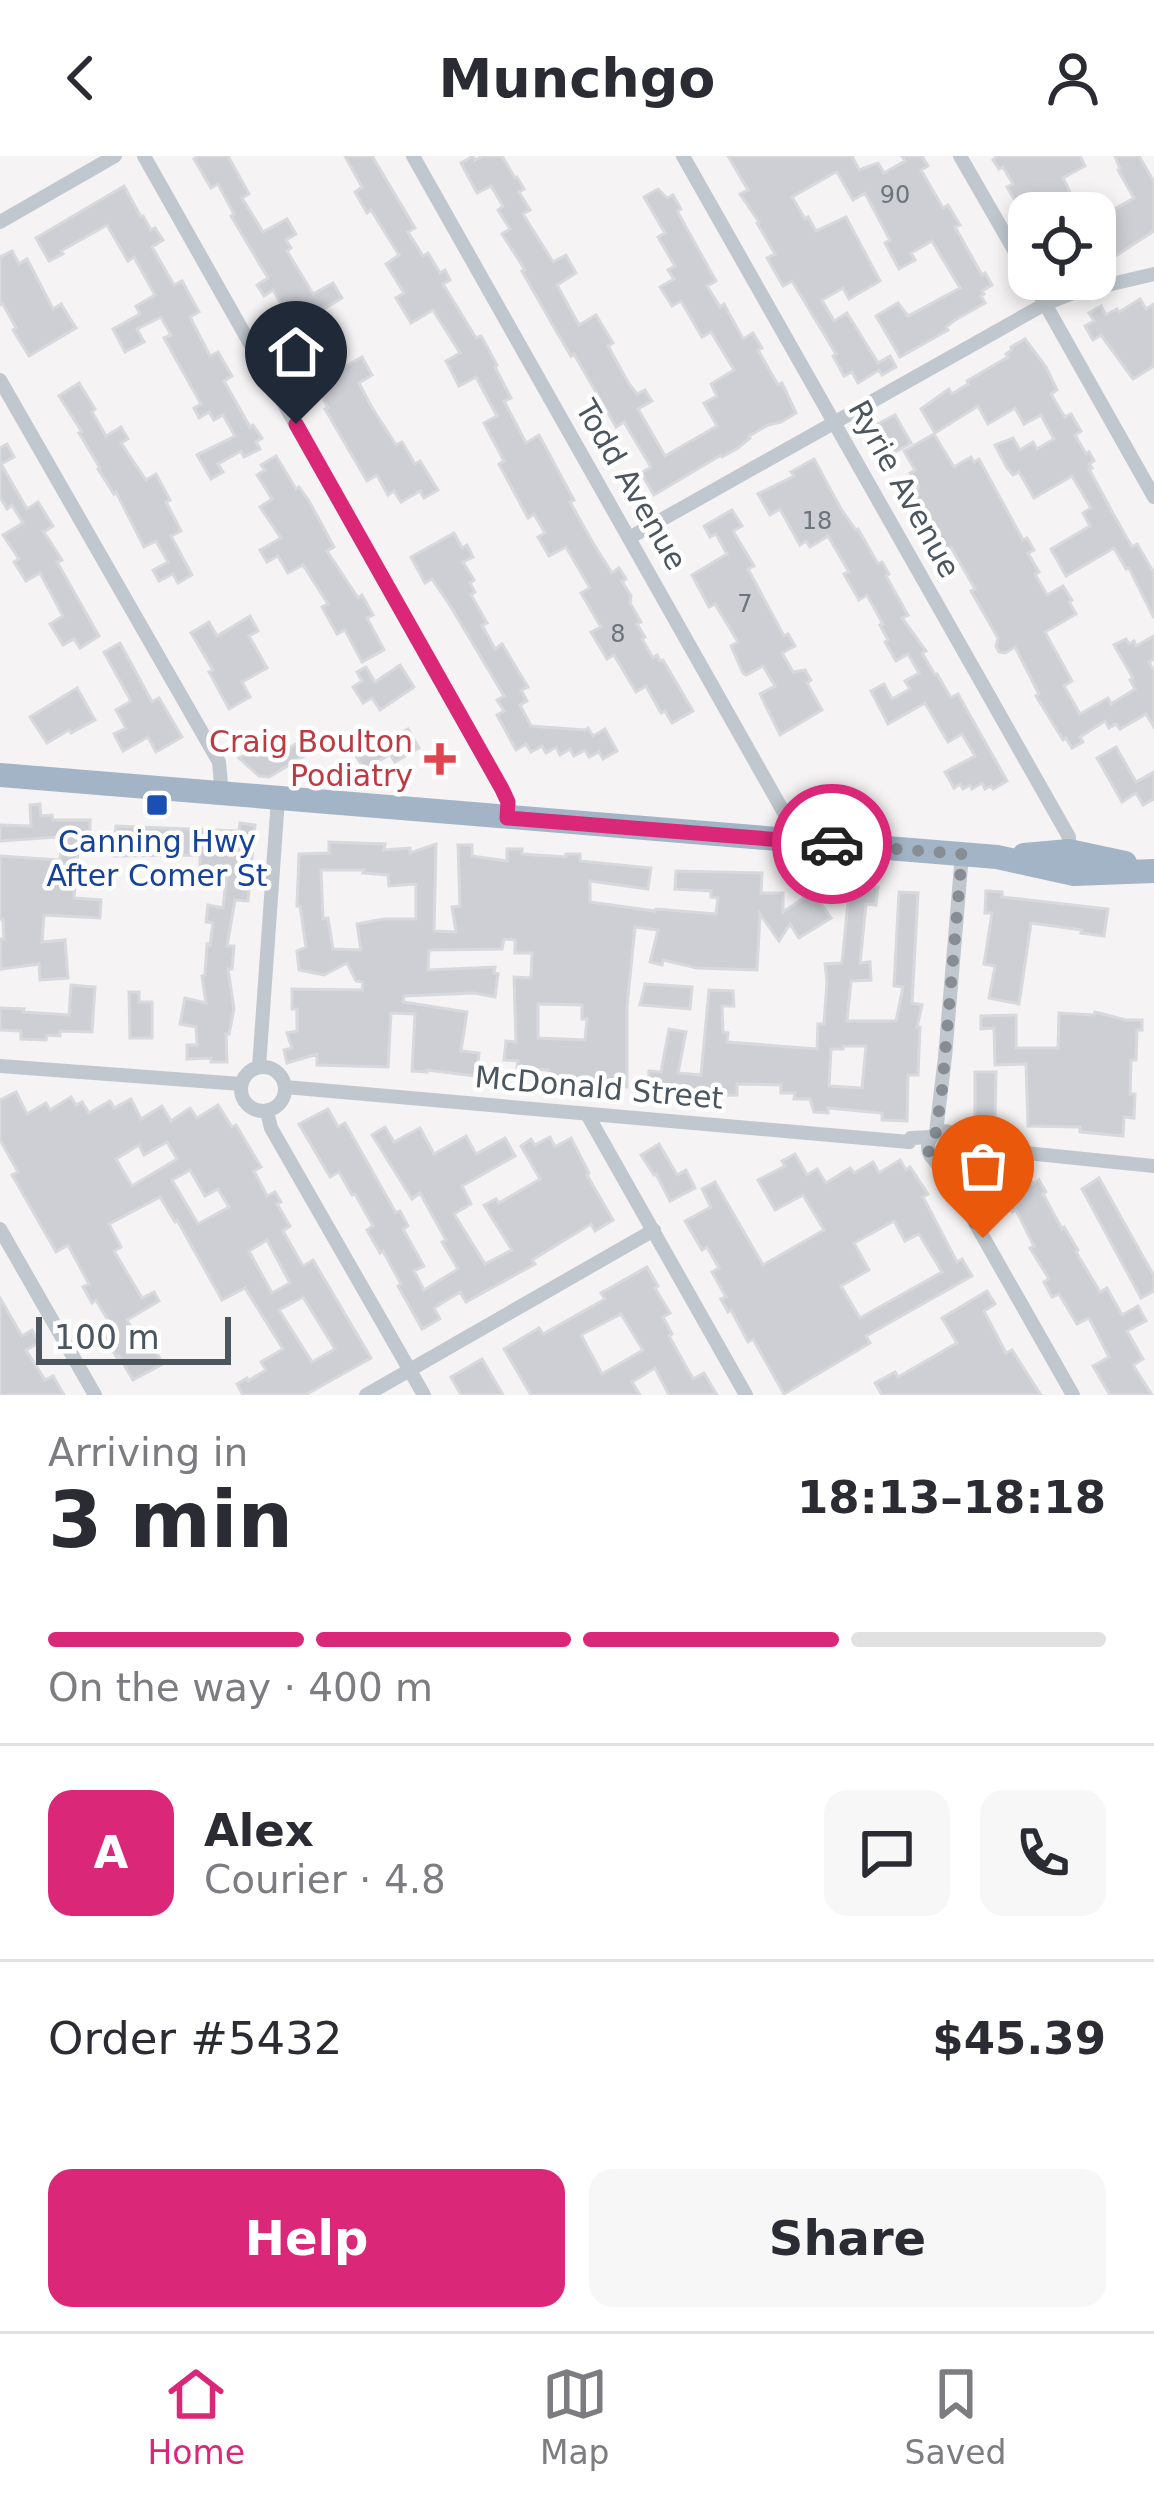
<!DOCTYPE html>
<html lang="en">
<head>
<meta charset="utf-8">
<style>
	:root { --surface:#fff; --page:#f7f7f7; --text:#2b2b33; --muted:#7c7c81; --line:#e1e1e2; --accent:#db2777 }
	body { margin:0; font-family:"DejaVu Sans",sans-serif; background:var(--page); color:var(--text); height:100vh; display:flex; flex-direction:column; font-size:45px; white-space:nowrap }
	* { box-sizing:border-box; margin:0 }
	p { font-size:39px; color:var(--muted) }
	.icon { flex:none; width:66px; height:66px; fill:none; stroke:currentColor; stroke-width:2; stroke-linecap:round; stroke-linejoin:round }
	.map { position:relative; height:1239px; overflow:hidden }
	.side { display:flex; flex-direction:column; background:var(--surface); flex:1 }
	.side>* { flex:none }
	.fabs { position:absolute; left:1008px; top:36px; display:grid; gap:24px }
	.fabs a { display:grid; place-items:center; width:108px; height:108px; border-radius:24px; background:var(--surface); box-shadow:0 6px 18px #0003; font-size:60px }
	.scale { position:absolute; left:36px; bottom:30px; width:195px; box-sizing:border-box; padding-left:12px; border:6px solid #4c565f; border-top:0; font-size:33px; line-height:42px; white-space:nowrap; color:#4c565f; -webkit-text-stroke:9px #fff; paint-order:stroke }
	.pin { position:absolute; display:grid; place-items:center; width:102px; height:102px; color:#fff; margin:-123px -51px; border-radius:50% 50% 50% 0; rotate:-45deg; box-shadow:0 0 12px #0007 }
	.pin .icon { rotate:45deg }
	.courier { position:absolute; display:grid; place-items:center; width:120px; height:120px; margin:-60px; border:9px solid #db2777; border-radius:50%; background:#fff; color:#222; box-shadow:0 3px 15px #0007 }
	.overview em { font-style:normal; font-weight:700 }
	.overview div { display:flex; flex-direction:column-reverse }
	.overview { display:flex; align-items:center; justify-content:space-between; height:204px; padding:0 48px }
	h1 { font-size:78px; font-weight:700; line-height:90px }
	.bar { display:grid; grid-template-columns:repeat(4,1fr); gap:18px 12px; align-content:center; height:144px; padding:0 48px }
	.bar i { height:15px; border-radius:9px; background:var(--line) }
	.bar .current { background:var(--accent) }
	.bar p { grid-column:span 4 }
	.line { display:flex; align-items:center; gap:30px; padding:0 48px; border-top:3px solid var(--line) }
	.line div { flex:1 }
	.round { display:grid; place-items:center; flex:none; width:126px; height:126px; border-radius:24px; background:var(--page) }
	.action { display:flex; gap:24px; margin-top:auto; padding:24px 48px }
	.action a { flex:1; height:138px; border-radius:24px; background:var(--accent); color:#fff; font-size:48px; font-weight:700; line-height:138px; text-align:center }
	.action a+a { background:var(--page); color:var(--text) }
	header { display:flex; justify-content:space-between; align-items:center; height:156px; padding:0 48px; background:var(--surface); font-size:54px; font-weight:700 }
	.tabs { display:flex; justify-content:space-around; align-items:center; height:168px; border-top:3px solid var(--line); background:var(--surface); font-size:33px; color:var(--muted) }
	.tabs a { display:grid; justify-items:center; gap:6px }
	.tabs .current { color:var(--accent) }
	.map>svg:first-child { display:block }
</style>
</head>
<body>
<header><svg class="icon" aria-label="back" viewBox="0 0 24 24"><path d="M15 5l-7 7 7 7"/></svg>Munchgo<svg class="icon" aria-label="person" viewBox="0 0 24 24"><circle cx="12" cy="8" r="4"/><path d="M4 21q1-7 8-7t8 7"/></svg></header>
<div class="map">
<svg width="1154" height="1239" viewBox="0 0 1154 1239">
	<rect width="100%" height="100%" fill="#f5f3f3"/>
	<g fill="#cdcfd5" stroke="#d8d9dd" stroke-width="3" fill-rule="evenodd">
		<polygon points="199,0 228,0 249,38 242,42 263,76 287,63 296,78 286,84 291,92 287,95 313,138 333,127 342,142 317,157 326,172 324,173 346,210 362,201 372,219 359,227 371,250 396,289 402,286 415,308 420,305 438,334 424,342 420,335 401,346 394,335 388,339 377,319 367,325 325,253 328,252 315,227 318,225 305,203 312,199 273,134 264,140 257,129 268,122 231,60 234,58 218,28 211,32 194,3"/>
		<polygon points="345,0 372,0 415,72 408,76 423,100 428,97 440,117 445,114 450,124 443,128 476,182 481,180 497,209 495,211 511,242 504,245 526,287 539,279 574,344 570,346 593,387 612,417 619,412 626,423 622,425 631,440 630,447 641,466 637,468 645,481 642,483 653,502 657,499 660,505 663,504 693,555 672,567 665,555 661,557 646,530 636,536 614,499 607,503 591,476 601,471 581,437 590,432 566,391 549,400 538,381 545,377 534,358 528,362 499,308 504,305 484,267 497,260 476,221 459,230 446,205 460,197 433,154 411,167 396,142 404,137 386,108 399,99 371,54 367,57 355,36 362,31"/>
		<polygon points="473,0 475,4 483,0 502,0 515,22 517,21 524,33 519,36 530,54 523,58 553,106 566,99 576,117 557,129 579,169 596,159 613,187 608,190 629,228 637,238 645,234 652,245 638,253 665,300 717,270 704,247 717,240 711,228 734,214 711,176 702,181 681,145 672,150 660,131 674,123 668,114 675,110 658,81 665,77 644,41 658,33 667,42 673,39 681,53 677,55 716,125 707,130 720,151 724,148 743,183 753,177 762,192 758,194 778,229 782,227 796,257 781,266 768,269 749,280 750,282 738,292 722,301 721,299 654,339 641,317 651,311 624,266 616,271 574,198 571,200 555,173 522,115 525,114 502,78 510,73 498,54 503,50 491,30 477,37 461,7"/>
		<polygon points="728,0 852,0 859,14 878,7 884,17 905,5 902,0 922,0 928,10 921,14 943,52 948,49 960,69 955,71 982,119 985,117 992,129 982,135 984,138 981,140 985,147 955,164 946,171 948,174 900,201 876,160 898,147 908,160 960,132 932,85 911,97 915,104 899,113 885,87 890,84 865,37 853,44 837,16 834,17 792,41 805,63 808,61 816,75 846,61 880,125 849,143 843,132 822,144 834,165 847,157 878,207 890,200 896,211 882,219 879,214 858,227 852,216 844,220 833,200 836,198 792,125 783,130 767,102 775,98 757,67 759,66 740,38 748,34"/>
		<polygon points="997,0 1080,0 1085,10 1063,22 1078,53 1071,57 1041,57 1032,42 1024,46 1022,43 1016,46 1007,31 1013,28 1003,11 999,13 993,4"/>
		<polygon points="1115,0 1139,0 1154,26 1154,75 1117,99 1112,92 1095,102 1095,64 1134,42 1118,14 1120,13"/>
		<polygon points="124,30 141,61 143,60 151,74 155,72 163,84 152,91 174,129 182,125 199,156 190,161 210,200 218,196 232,220 224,225 250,271 253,269 262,282 256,286 260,293 244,301 241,295 218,308 223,316 211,323 197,299 235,280 223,259 214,264 209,256 199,262 194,252 201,248 164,182 171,179 161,161 137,173 144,186 125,196 113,173 140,158 136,150 155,139 134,101 128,105 107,69 61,95 63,98 49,105 36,82"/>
		<polygon points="12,95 19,108 27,103 53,153 61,148 76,172 29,200 13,174 16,172 3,148 0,149 0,101"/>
		<polygon points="1140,143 1146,153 1154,148 1154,210 1133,223 1101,179 1093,184 1085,170 1094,165 1089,157 1101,150 1106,159 1117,153 1119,156"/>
		<polygon points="1025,183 1046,211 1057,234 1051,238 1062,257 1065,261 1071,258 1081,275 1075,279 1086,298 1089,296 1094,305 1089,308 1092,312 1089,313 1110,352 1132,391 1137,388 1154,417 1154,462 1129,412 1126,413 1114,392 1066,420 1051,393 1090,370 1083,357 1091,352 1072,320 1034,342 1019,316 1013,319 1007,312 995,289 1013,282 1020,294 1033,286 1037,293 1054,283 1041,259 1024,268 1015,252 988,268 978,250 935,277 921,253 949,233 952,238 968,228 967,225 1008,201 1006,198 1012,194 1011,191"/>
		<polygon points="79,227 95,253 92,256 106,280 121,271 128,283 121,287 135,308 146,324 156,318 170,344 166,346 181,375 171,380 192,419 178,427 173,418 159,425 153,414 168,406 156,385 144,391 116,336 114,338 98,313 100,312 79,277 82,276 59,240"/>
		<polygon points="895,259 911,287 888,300 880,286 885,284 878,268"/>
		<polygon points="934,278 954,311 971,301 974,306 979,303 1023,384 1027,382 1034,394 1028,397 1039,416 1035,418 1047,439 1063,430 1072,444 1069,446 1076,458 1045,476 1072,525 1064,530 1080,558 1108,542 1111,548 1135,533 1130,524 1133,522 1114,489 1126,483 1129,488 1134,485 1136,490 1154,480 1154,503 1149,506 1154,515 1154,571 1146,558 1120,573 1116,568 1109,572 1105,565 1080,581 1083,586 1072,592 1066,582 1063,584 1036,540 1039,538 1015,491 1005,497 999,496 996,490 998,482 971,435 975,433 951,391 943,395 937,384 933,386 925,372 930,370 910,337 919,332 910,317 915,314 904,295"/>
		<polygon points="7,288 14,301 1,308 27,353 38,346 53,370 44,376 62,404 57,406 99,480 80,492 74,483 63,489 50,468 63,460 40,417 26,425 14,406 19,403 3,379 23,367 12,349 7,353 0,341 0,292"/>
		<polygon points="276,300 296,333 299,331 309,345 334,391 327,395 358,442 362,439 373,459 367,462 384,494 362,506 345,474 337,478 322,451 328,448 303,409 288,417 278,400 267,406 260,394 281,382 260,351 272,343 257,319 265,314 261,309"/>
		<polygon points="814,303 841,353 856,374 858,373 878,408 882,406 889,418 886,420 908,459 902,462 926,495 922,497 935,519 937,518 951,542 958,538 1007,625 993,633 991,630 985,633 982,627 972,633 970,629 963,633 960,628 954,632 945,616 975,600 962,578 948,586 925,547 888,568 871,535 884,528 892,543 910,533 905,525 919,517 908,498 896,505 885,486 888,484 880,469 883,468 867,439 859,444 844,418 849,416 828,380 810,391 806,385 800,389 780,353 770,359 758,338 794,320 791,316"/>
		<polygon points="732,354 742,370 733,375 754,410 748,413 784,480 788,478 795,490 782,497 793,516 805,514 811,524 807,527 822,554 780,579 760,538 775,530 763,510 746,519 743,517 731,490 738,486 715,448 709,451 692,419 727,398 716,378 710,381 704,370"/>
		<polygon points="454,377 462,392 467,389 473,401 463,406 474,424 470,427 475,436 471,439 487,467 482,469 495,493 502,488 528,531 521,534 527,545 520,549 531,570 585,574 588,572 593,580 605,573 617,595 603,603 599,596 589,601 585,594 574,600 570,593 560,599 556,591 546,597 542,590 531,596 526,588 516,594 497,559 504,555 497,544 504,540 451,451 432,423 425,427 411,401"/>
		<polygon points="250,460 258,475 249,480 267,512 242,526 250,541 229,553 209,516 213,514 191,477 209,466 217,480"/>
		<polygon points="120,487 152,546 159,542 182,581 156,596 148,581 123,595 114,578 126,572 116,554 131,545 104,496"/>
		<polygon points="400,509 414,531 380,554 372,542 363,547 353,531 362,525 357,516 366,511 375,526"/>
		<polygon points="77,532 95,564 71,577 69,574 47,587 30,561"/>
		<polygon points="408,573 419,592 395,606 390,598 365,614 353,595 375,581 380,589"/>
		<polygon points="299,586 306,599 269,621 259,620 239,602 254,594 257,600 265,596 271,604"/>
		<polygon points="1116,591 1136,626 1154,616 1154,643 1143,649 1136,637 1122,646 1097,602"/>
		<polygon points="40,648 41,660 52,659 53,664 90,664 90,683 79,683 74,742 101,744 100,762 44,759 42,786 65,784 68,822 40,824 39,808 1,813 0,783 4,783 3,763 0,763 0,700 60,704 62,683 57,683 57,681 0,685 0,669 31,670 30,649"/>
		<polygon points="240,667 255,669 248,745 235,744 227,790 234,790 232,813 228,813 234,853 229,878 226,878 227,906 211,906 211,902 187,903 187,889 197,889 196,871 180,868 185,842 206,847 202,820 205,819 207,788 210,789 213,767 206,766 208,749 223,752 227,716 200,716 200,699 113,700 116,670 239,675"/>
		<path d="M329,686L385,688L384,694L410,692V697L436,688L434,775L456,776L452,751L460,750L458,689H472V700L507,705V693H522V698L566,701V698H580V705L651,712L648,733L590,725V746L655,755L656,753L716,758L718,742L711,741V735L675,733L676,715L762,717L761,737H783V756L813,736L831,762L799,782L790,768L779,785L760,758L757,814L697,812L663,804L662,809L650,806L658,774L635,771L627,850V931L575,929V922L548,921V914L517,912L518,905L504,904L506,885L516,886L514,821L531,822L532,797H515V784L504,783L502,793L429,794L428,814L495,811L494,817L498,818L495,841L474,837L404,840L403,846L467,856L461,895L479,897L476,920L427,914V916L412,915L415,858L391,857L388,911L317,909V898L287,907L284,894L292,892L287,877L297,875V853H292V833L362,834L363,826L356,825L347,807L324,819L299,814L297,795L306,791L300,750H297L299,698L329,697ZM321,714H364L363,717L388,719L389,730L416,728V763H384L357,768L361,794L333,793L328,762L323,763ZM538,848L582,849V863H587L585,884L538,882Z"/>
		<path d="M839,727L878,731L876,749L866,748L860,807L870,806L871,824L851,825L847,865H896L903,831L894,830L899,736L918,737L912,847L922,849L917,871H920L918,919H908L907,965L882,964V957L828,952V957L814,956L810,943H794L795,937H781V929L737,928V939L697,940L696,937L648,934L649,915L661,916L669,873L686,876L678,917L701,919L709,834L733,835L734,850H722L723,876L728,877L727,886L817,893L818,868H824L827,826L825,808L842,807L848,746L837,744ZM843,890H866L862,932L829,930L831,893H843Z"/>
		<polygon points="986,735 1002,736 1002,741 1108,753 1104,780 1081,777 1082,774 1031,767 1019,848 989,842 995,810 984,808 992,757 985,757"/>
		<polygon points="645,828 692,831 690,853 640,849"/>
		<polygon points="71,829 95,831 92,876 60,875 60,880 47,879 46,884 21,883 21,875 0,874 0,852 24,853 23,856 69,859"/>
		<polygon points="129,836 139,836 139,846 152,846 152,882 130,882"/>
		<polygon points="1095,856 1126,864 1142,864 1142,874 1137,874 1136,904 1131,904 1130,938 1135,938 1134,962 1124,961 1123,980 1080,976 1080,971 1028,970 1026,908 995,909 994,872 981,873 981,860 1016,859 1016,892 1058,892 1059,857 1094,859"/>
		<polygon points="975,916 996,916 995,964 975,963"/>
		<path d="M16,936L27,958L46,947L50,954L71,941L76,949L82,946L89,957L110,945L114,952L131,943L141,963L162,950L171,965L190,952L197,962L218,949L232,971L236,969L261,1011L254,1015L267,1040L275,1036L281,1046L277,1048L290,1070L283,1075L303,1110L313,1104L371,1202L305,1239H243L237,1228L247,1222L248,1225L266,1214L261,1206L283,1193L245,1132L222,1144L177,1064L175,1066L160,1041L109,1068L121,1091L114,1095L142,1142L154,1136L159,1145L127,1164L145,1194L153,1190L163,1208L133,1224L119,1200L117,1202L105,1182L115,1176L96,1144L92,1147L83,1131L89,1128L68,1089L56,1096L12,1019L18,1016L0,984V944ZM167,986L177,1003L132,1030L116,1003L139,989L144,999ZM190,1014L205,1040L218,1033L229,1051L198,1068L172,1024ZM267,1084L290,1127L272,1137L249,1095ZM303,1141L335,1193L312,1206L279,1154Z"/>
		<polygon points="328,953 338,971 345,967 396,1057 400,1055 408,1070 403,1073 424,1110 414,1115 424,1134 458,1113 442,1086 446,1084 420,1037 412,1043 372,979 385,971 394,986 420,972 434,998 466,980 476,998 505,982 515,1000 462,1030 471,1048 454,1058 485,1108 512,1094 484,1049 496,1043 499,1047 540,1023 521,990 531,983 535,989 550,981 555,991 571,982 589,1017 587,1019 613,1064 595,1075 591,1068 532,1104 535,1108 466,1146 460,1136 434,1152 440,1163 422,1173 398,1130 401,1128 383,1095 380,1097 367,1074 373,1070 355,1038 352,1039 339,1016 330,1021 299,968"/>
		<polygon points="659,988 677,1019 686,1014 695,1032 670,1045 656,1018 654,1019 641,999"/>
		<path d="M795,998L807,1019L817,1013L826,1027L850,1012L854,1017L873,1006L879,1017L900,1004L906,1014L910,1011L928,1038L923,1041L957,1106L962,1103L972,1120L866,1180L870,1187L784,1238L753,1183L748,1186L731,1154L728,1156L721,1143L726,1141L712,1116L719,1112L707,1091L702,1094L685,1065L711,1051L702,1033L715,1026L763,1109L824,1074L803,1039L775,1054L758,1024L785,1010L782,1005ZM894,1065L905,1085L919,1078L942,1116L860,1162L841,1130L869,1114L854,1087Z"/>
		<polygon points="1001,1014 1006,1022 1014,1016 1019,1026 1028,1020 1033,1028 1039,1024 1046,1036 1043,1038 1062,1073 1064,1071 1078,1094 1076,1096 1100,1136 1107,1132 1122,1159 1138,1150 1146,1165 1127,1175 1143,1203 1133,1209 1152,1239 1110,1239 1093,1210 1109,1201 1089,1162 1077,1168 1059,1138 1052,1141 1044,1126 1049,1123 1030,1092 1034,1090 1016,1054 1012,1056 1006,1047 1003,1049 987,1023"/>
		<polygon points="1099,1022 1154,1120 1154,1135 1141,1142 1082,1033"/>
		<path d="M647,1111L658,1130L655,1132L670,1157L663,1161L672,1178L669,1180L693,1223L704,1217L717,1239H669L655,1212L632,1226L640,1239H531L504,1193L539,1172L543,1178L605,1143L601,1137ZM621,1158L643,1194L602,1218L581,1179Z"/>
		<polygon points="987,1135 995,1148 984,1155 986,1159 1006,1197 1012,1194 1041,1239 882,1239 875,1227 895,1216 898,1221 957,1187 942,1162"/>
		<polygon points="0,1142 22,1180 32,1174 39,1187 26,1194 45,1224 53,1220 64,1239 0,1239"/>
		<polygon points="482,1203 503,1239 461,1239 451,1221"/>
	</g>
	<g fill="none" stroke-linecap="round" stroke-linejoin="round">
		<g stroke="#c0c7ce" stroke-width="14">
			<polyline points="144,0 505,639 508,646 507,662"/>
			<polyline points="413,0 800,685"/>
			<polyline points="683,0 1069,681 1069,695"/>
			<polyline points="960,0 1029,120"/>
			<polyline points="0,66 115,0"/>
			<polyline points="1031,123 1154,341"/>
			<polyline points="0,224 219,606 222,639"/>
			<polyline points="629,382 1045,148 1073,137 1154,118"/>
			<polyline points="0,910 241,928"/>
			<circle cx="263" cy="933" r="22"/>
			<polyline points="259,911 278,643"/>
			<polyline points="285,931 909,986 911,982 931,981"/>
			<polyline points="267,956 271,972 424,1239"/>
			<polyline points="587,958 746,1239"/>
			<circle cx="944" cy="991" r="16"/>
			<polyline points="936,976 945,901 962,698"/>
			<polyline points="960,986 983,990 987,993 1154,1010"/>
			<polyline points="935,1005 950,1028 953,1028 1073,1239"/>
			<polyline points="0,1073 95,1239"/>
			<polyline points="366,1239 654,1074"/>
		</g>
		<g stroke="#a2b4c5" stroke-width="24">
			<polyline points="0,619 997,701 1074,718 1154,715"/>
			<polyline points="1024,699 1069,695 1125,707"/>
		</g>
	</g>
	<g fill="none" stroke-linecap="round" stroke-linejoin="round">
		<polyline stroke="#878d93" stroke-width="12" stroke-dasharray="0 21.6" points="832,688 962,698 942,934 936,976 927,991 930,999 950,1028 953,1028 983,1082"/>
		<polyline stroke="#db2777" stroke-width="15" points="296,268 502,633 508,646 507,662 832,688"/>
	</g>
	<path fill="#e0444e" stroke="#fff" stroke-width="4.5" d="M434 585h12v12h12v12h-12v12h-12v-12h-12v-12h12z"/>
	<rect fill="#1a4fb4" stroke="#fff" stroke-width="4.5" x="145" y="637" width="24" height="24" rx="6"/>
	<g text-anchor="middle" stroke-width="9" stroke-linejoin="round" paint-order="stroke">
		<g font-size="24" fill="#6c747c">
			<text x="895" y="47">90</text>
			<text x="817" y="373">18</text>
			<text x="745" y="456">7</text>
			<text x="618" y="486">8</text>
		</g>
		<g font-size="30" fill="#4c565f" stroke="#fff">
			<text transform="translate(631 329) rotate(60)" y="10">Todd Avenue</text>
			<text transform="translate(904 333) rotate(61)" y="10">Ryrie Avenue</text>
			<text transform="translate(599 932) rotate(5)" y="10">McDonald Street</text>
		</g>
		<g font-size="30" fill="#be3a42" stroke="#fff" text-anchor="end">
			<text x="413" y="596">Craig Boulton<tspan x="413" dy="34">Podiatry</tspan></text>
		</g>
		<g font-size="30" fill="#164399" stroke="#fff">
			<text x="157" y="696">Canning Hwy<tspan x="157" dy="34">After Comer St</tspan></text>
		</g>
	</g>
</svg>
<div class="fabs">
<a><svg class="icon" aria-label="locate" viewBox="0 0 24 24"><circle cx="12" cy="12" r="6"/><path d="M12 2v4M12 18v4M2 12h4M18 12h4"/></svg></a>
</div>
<div class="scale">100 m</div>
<div class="pin" style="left:983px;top:1082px;background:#ea580c"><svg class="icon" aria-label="bag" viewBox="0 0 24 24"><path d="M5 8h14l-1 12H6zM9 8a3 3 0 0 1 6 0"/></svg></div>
<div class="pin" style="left:296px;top:268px;background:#1f2937"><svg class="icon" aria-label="home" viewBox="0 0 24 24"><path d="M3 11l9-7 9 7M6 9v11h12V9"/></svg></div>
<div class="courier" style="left:832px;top:688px"><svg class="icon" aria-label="car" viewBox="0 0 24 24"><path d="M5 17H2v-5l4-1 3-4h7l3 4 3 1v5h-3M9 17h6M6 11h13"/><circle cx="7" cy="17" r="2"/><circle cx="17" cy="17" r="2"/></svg></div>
</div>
<section class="side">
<div class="overview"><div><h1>3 min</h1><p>Arriving in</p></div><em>18:13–18:18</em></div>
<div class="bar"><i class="current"></i><i class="current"></i><i class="current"></i><i></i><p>On the way · 400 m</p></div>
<div class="line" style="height:216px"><b class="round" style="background:var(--accent);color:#fff">A</b><div><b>Alex</b><p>Courier · 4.8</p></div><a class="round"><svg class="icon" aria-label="chat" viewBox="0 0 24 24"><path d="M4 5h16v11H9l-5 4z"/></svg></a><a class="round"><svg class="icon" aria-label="phone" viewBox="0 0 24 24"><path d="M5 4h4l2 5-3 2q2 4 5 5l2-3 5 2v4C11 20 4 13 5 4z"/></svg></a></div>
<div class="line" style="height:156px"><div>Order #5432</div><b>$45.39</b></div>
<div class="action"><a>Help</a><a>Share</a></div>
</section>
<nav class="tabs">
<a class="current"><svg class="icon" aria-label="home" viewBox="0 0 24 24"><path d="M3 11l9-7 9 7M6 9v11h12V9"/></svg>Home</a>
<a><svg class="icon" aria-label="map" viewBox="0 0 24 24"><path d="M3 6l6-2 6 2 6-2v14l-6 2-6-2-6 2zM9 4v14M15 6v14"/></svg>Map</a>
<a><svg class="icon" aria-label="saved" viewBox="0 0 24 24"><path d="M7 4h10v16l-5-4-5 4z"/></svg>Saved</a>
</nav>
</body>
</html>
